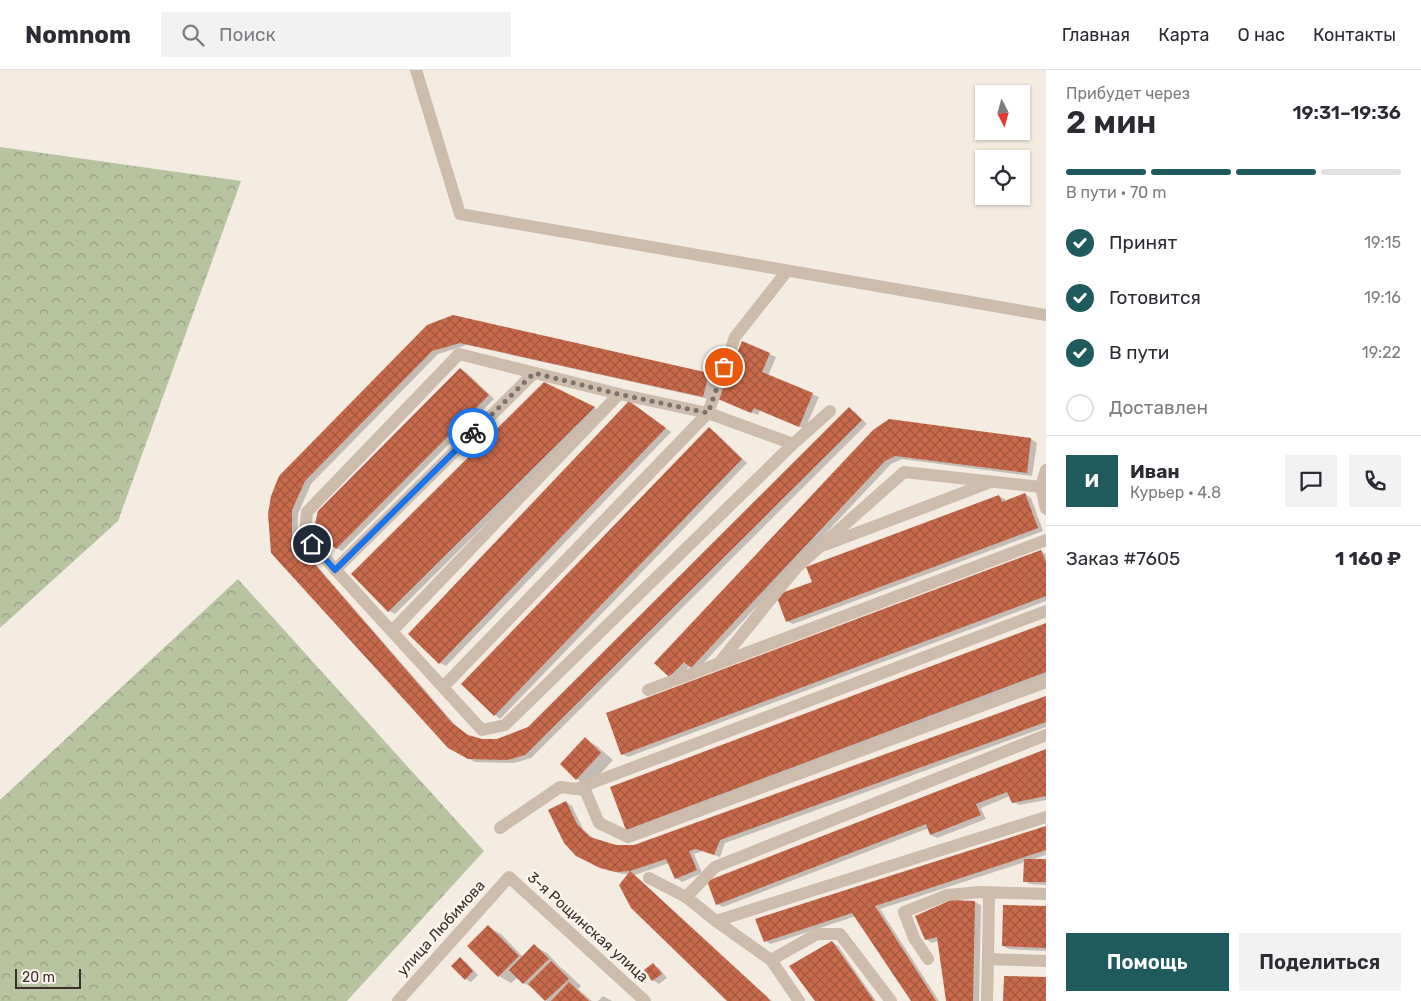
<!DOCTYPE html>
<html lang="ru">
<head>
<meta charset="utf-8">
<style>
	:root { --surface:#fff; --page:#f2f2f3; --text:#2b2b33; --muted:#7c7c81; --line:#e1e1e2; --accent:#1f5a5e }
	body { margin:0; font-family:Rubik,sans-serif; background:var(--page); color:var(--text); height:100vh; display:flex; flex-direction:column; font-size:19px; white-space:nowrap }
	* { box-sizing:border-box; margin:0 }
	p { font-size:16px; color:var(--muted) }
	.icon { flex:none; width:28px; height:28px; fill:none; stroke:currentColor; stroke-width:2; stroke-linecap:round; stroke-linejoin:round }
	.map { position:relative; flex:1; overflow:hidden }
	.drawer { display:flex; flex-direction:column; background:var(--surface); width:375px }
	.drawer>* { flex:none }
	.needle { width:32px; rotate:174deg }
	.tools { position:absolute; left:975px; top:15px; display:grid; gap:10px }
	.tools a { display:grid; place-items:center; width:55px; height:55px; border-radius:0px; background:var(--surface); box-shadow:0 1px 4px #0004; font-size:25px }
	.scale { position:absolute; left:15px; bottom:12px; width:66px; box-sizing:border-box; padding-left:5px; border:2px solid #3b302b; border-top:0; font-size:14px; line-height:18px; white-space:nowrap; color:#3b302b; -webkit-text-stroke:4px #fbf5ee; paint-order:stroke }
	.pin { position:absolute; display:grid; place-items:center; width:42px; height:42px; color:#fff; margin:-21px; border:2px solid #fff; border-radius:50%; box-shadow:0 1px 5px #0007 }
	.courier { position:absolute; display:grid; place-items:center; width:50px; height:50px; margin:-25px; border:4px solid #1a73e8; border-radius:50%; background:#fff; color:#222; box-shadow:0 1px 6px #0007 }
	.headline em { font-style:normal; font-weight:600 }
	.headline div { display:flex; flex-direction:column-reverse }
	.headline { display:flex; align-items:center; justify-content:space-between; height:85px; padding:0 20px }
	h1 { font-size:32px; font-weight:600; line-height:38px }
	.bar { display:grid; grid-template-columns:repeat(4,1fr); gap:8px 5px; align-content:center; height:60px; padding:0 20px }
	.bar i { height:6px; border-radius:4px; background:var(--line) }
	.bar .active { background:var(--accent) }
	.bar p { grid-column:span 4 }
	.line { display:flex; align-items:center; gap:12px; padding:0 20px; border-top:1px solid var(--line) }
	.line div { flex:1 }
	.round { display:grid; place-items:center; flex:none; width:52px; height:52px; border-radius:0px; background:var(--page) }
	ol { padding:0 20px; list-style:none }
	li { display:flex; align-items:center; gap:15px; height:55px }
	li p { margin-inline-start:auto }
	li .icon { padding:5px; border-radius:50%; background:var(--accent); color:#fff; stroke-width:4 }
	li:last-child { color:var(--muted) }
	li i { width:28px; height:28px; border:2px solid var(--line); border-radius:50% }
	.primary-button { display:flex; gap:10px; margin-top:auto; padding:10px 20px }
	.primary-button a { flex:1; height:58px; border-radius:0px; background:var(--accent); color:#fff; font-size:20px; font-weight:600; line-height:58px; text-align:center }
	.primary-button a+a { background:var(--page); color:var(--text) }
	header { display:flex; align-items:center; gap:30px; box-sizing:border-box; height:70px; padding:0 25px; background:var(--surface); border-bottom:1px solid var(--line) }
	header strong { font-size:24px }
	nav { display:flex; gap:28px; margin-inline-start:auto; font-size:18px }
	.search { width:350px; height:45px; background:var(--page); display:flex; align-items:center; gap:12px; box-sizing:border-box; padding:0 18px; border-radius:0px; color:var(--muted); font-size:19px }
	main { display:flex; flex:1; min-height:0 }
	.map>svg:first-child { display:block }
</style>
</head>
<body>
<header>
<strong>Nomnom</strong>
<div class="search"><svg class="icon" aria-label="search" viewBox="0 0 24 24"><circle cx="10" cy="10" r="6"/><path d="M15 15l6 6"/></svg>Поиск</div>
<nav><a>Главная</a><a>Карта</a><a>О нас</a><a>Контакты</a></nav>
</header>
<main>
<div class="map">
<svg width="1046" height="931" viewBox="0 0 1046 931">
	<defs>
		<pattern id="forest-crowns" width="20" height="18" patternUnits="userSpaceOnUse" patternTransform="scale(1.25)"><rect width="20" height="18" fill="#b8c4a0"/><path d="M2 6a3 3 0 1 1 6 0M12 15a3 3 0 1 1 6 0" fill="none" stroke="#97a083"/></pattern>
		<pattern id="building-cross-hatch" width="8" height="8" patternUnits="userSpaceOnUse" patternTransform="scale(1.25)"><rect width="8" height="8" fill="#c8694b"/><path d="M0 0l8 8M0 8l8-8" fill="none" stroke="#a4573f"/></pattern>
	</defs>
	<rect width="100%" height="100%" fill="#f4ebe1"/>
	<g fill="url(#forest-crowns)">
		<polygon points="0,77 241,111 118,451 0,558"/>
		<polygon points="238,509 484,781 347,931 0,931 0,730"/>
	</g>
	<g fill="#0003">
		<polygon points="428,256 708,304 714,307 709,329 467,275 438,284 311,414 298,444 297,473 458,658 470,667 482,670 497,671 529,658 849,339 855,342 867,354 531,688 514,693 475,692 449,677 269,445"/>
		<polygon points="743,272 776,287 768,306 819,327 805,359 760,340 758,345 725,332"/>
		<polygon points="461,299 467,303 494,329 342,481 336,478"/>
		<polygon points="545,314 600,341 395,544 389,541 353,504"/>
		<polygon points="635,336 671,362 446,596 440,593"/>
		<polygon points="889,350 1031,369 1037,373 1032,406 902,389 891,394 697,600 690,595 676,610 656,593"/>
		<polygon points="709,359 715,362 747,393 500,649 495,645 462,614"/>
		<polygon points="1025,424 1031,428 1043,461 793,554 787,551 813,513 999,426 1005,429 1006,432"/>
		<polygon points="1041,481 1046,484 1046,531 628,687 622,684"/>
		<polygon points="1046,555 1046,607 632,762 627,759"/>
		<polygon points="1046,627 1046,657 725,773 720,787 703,781 694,784 702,803 682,812 676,808 669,793 635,805 772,931 729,931 630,804 623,804 607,800 584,789 566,732 572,736 583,759 594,769 616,777 634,776"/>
		<polygon points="585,669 597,676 613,690 589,716 577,709"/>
		<polygon points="1046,680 1046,730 1019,735 1013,732 1010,726 981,738 986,749 937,768 931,765 929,758 723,837 717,834"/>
		<polygon points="1046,758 1046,785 1031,790 1046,790 1046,815 1030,814 1024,811 1025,792 880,839 939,931 912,931 856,846 771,874 765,871"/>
		<polygon points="975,832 981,835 979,931 947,931 938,871 932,873 926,869"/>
		<polygon points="1046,838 1046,881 1009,879 1003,876"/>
		<polygon points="488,857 501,864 523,887 534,876 547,883 560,897 564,900 581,916 578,919 592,931 547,931 536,920 524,913 518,907 511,913 499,906"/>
		<polygon points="832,872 838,876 876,931 817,931"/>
		<polygon points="460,889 466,892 478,905 471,912 466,909"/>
		<polygon points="653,895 659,898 667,908 659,914 653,910 646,901"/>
		<polygon points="603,926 612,931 598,931"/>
	</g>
	<g fill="url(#building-cross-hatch)">
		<polygon points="453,245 709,303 703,327 460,273 432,281 305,411 292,440 292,468 452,653 468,665 482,669 497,669 528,657 849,337 862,350 525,685 507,690 468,689 448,678 271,483 268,444 271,426 279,406 427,255"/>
		<polygon points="742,271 770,283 762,302 813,323 799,357 754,338 751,343 718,329"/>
		<polygon points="460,298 489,325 336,479 314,458 318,441"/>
		<polygon points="544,312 595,337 388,542 351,504"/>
		<polygon points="629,331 666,358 439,594 408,564"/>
		<polygon points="889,349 1031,368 1027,403 895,386 885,391 691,598 684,592 669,607 654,593 873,360"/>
		<polygon points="709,357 742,389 494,646 461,614"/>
		<polygon points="1025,423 1038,458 786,552 776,525 812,512 806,497 999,425 1002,432"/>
		<polygon points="1041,480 1046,492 1046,526 621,685 606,643"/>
		<polygon points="1046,553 1046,602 626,760 610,717"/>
		<polygon points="1046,626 1046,652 720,770 714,785 696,779 689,781 697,800 675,809 666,789 630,801 616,802 600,798 576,786 564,773 548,740 566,731 577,754 590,767 616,775 634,775"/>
		<polygon points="585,667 601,683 576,710 560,694"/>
		<polygon points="1046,679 1046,726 1012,733 1007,722 976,734 981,745 930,765 926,754 716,835 707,811"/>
		<polygon points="1046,756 1046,780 875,836 936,931 911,931 852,843 764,872 755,849"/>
		<polygon points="1024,789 1046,789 1046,812 1023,812"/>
		<polygon points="630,801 767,927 770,931 727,931 631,838 619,815"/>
		<polygon points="951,830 975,831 973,931 946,931 937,867 925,870 915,846"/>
		<polygon points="1003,835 1046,836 1046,878 1002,876"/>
		<polygon points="488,855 519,886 498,907 467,876"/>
		<polygon points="832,871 874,931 815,931 789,896"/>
		<polygon points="534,874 549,889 523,914 509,900"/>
		<polygon points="460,887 473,901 465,910 451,896"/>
		<polygon points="551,891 569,909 545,931 528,914"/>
		<polygon points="653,893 662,904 652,911 644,900"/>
		<polygon points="1004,906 1046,907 1046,931 1003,931"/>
		<polygon points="569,912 589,931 551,931"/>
	</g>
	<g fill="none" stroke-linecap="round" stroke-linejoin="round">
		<g stroke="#cdbbac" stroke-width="12">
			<polyline points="787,201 735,267 708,343 793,374 830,341"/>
			<polyline points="708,343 619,324 459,284 307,442 305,462 312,474 482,660 505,655 793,374"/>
			<polyline points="1046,400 1041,417 1046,439"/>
			<polyline points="825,475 991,412"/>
			<polyline points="335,500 534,303"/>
			<polyline points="392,561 619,324"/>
			<polyline points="719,593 797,497 904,402 1041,417"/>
			<polyline points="443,617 708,343"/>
			<polyline points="648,620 1046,470"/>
			<polyline points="576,719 1046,541"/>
			<polyline points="500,758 560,717 585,720 599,753 628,767 1046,612"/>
			<polyline points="649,808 686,827 715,797 1046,665"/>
			<polyline points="989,823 988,889 1046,891"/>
			<polyline points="686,827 716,851 1046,747"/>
			<polyline points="716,851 771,890 817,864 840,864 891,931"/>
			<polyline points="928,889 914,868 904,842 947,825 980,822 1046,824"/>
			<polyline points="771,890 799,931"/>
			<polyline points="987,931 988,889"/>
		</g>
		<g stroke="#cdbbac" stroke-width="12">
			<polyline points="416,0 460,144 1046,245"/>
			<polyline points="398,931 509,807 645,931"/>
		</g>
	</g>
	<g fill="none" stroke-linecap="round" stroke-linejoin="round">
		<polyline stroke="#7c716b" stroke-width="5" stroke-dasharray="0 9" points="473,363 534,303 618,324 708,343 724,297"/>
		<polyline stroke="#1a73e8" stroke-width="6" points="312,474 335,500 473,363"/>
	</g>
	<g text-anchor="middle" stroke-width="5" stroke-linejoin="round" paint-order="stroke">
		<g font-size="15" fill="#3b302b" stroke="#fbf5ee">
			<text transform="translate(588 857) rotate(42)" y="5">3-я Рощинская улица</text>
			<text transform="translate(441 858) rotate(-48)" y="5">улица Любимова</text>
		</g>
	</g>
</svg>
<div class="tools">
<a><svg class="needle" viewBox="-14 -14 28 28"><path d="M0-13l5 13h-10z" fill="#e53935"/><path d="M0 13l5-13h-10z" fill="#7c7c81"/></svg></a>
<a><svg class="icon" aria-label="locate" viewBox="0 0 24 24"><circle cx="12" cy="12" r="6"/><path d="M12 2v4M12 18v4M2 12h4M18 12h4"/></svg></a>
</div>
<div class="scale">20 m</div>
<div class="pin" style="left:724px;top:297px;background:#ea580c"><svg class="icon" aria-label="bag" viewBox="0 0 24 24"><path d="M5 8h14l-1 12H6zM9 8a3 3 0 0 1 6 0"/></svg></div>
<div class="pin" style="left:312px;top:474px;background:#1f2937"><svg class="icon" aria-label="home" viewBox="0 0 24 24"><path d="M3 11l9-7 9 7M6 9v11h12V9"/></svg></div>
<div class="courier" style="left:473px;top:363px"><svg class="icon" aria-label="bike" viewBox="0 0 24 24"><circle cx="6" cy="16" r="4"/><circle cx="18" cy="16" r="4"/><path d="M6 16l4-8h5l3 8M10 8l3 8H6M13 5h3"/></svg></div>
</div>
<section class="drawer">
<div class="headline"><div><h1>2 мин</h1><p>Прибудет через</p></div><em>19:31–19:36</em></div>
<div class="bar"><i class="active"></i><i class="active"></i><i class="active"></i><i></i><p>В пути · 70 m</p></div>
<ol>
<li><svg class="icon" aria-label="check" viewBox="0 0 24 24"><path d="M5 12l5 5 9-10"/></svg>Принят<p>19:15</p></li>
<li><svg class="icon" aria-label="check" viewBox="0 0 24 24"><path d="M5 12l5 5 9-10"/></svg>Готовится<p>19:16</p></li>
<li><svg class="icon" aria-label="check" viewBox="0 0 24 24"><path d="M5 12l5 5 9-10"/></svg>В пути<p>19:22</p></li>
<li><i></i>Доставлен</li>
</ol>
<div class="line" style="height:90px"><b class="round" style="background:var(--accent);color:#fff">И</b><div><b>Иван</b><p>Курьер · 4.8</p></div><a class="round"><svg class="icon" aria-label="chat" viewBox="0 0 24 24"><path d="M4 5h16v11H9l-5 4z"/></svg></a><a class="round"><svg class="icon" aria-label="phone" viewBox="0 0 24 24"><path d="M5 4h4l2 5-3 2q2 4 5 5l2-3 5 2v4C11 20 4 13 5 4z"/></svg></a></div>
<div class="line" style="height:65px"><div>Заказ #7605</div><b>1 160 ₽</b></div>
<div class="primary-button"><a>Помощь</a><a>Поделиться</a></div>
</section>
</main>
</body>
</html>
